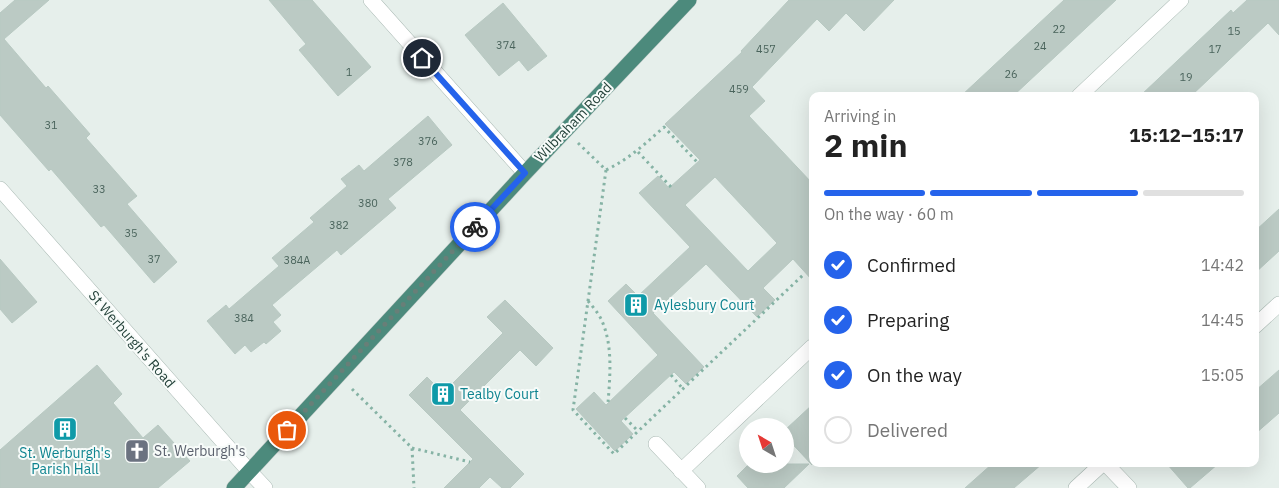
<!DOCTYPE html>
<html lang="en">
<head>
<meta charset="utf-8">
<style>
	:root { --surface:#fff; --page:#f6f6f6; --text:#222; --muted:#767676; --line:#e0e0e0; --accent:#2563eb }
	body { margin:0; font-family:"IBM Plex Sans",sans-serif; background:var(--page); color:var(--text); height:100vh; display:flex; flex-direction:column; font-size:19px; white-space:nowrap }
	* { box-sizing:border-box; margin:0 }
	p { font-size:16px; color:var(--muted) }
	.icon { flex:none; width:28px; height:28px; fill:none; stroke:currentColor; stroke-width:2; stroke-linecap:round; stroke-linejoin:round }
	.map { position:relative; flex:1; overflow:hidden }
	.side { position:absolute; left:809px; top:92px; width:450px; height:375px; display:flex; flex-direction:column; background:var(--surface); border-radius:10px; box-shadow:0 5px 20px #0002 }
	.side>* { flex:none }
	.needle { width:32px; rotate:321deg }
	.buttons { position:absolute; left:739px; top:418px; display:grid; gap:10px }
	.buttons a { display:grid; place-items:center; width:55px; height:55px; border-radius:50%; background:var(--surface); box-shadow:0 5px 20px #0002; font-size:25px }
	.pin { position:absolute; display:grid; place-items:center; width:42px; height:42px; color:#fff; margin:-21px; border:2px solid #fff; border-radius:50%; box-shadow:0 1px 5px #0007 }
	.courier { position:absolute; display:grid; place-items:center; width:50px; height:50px; margin:-25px; border:4px solid #2563eb; border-radius:50%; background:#fff; color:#222; box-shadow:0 1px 6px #0007 }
	.overview em { font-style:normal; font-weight:700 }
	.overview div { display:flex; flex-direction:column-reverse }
	.overview { display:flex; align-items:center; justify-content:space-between; height:85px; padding:0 15px }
	h1 { font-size:32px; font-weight:700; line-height:38px }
	.bar { display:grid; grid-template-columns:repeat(4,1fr); gap:8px 5px; align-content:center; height:60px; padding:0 15px }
	.bar i { height:6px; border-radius:4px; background:var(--line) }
	.bar .active { background:var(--accent) }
	.bar p { grid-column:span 4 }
	ol { padding:0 15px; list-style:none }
	li { display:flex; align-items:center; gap:15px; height:55px }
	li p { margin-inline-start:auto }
	li .icon { padding:5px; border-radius:50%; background:var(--accent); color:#fff; stroke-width:4 }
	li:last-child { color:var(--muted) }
	li i { width:28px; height:28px; border:2px solid var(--line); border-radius:50% }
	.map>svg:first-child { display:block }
</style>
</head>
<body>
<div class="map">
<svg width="1279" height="488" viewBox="0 0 1279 488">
	<rect width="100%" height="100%" fill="#e6efeb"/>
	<g fill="#bbcac4" stroke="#b8c9c2" fill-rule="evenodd">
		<polygon points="15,0 49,0 4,39 46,88 48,86 90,134 86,138 137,196 127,204 177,262 154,283 104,225 101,227 51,169 49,171 0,115 0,13"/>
		<polygon points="269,0 312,0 371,67 338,96 299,50 306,44"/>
		<path d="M789,0H894L864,31L846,13L829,31L817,19L752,87L765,101L749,116L812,183V280L793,259L763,288L775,300L757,317L706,264L653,313L704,367L686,384L674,372L621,421L633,434L615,451L576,409L594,392L606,405L658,355L608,301L626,284L638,296L690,247L639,193L658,176L669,188L700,160L665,124L742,52L741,51ZM715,177L777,243L748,271L685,205Z"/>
		<polygon points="1064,0 1116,0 1013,96 961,96"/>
		<polygon points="1247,0 1279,0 1279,35 1268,23 1191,96 1140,96 1231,10 1233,13"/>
		<polygon points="503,3 547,56 528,71 519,60 499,76 465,35"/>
		<polygon points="428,116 452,145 388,199 396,208 341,255 337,250 272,305 281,315 273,322 281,331 266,344 264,342 251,352 245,345 235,354 207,321 226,305 229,309 279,266 272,258 314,222 310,218 347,186 341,179 359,165 364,171"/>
		<polygon points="1279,209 1279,251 1255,273 1255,231"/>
		<polygon points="0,259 37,302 12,323 0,309"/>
		<polygon points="505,300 553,348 536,366 520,350 460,410 524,474 510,488 502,488 490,477 479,488 444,488 473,459 409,395 427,377 443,393 503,333 487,317"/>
		<polygon points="97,365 122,394 113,403 143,438 158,425 190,461 158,488 0,488 0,450"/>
		<polygon points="1279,370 1279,413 1255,434 1255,391"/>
		<polygon points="812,405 812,465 785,436 785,430"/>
		<polygon points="749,464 809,464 784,488 748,488 737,476"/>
		<polygon points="992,464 1042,464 1014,488 965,488"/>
		<polygon points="1167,464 1218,464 1190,488 1188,488"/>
	</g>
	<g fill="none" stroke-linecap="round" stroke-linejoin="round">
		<defs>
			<g id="minor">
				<polyline points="371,0 525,173"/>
				<polyline points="1079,96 1181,0"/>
				<polyline points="0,189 249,471"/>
				<polyline points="1255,326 1279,304"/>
				<polyline points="656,444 698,488"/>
				<polyline points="1106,464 1129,488"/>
				<polyline points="681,471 812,347"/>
				<polyline points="1076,488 1102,464"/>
			</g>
			<polyline id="tertiary" points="249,471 265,488"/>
			<polyline id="trunk" points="234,488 525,173 689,0"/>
		</defs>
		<use href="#minor" stroke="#a8b8b2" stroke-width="16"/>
		<use href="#tertiary" stroke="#a8b8b2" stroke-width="16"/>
		<use href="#trunk" stroke="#c2cac8" stroke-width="16"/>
		<g stroke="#86b3a5" stroke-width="3" stroke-dasharray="2.5 4" stroke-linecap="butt">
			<path d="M578,143L606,170C629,159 645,144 664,127L697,162"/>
			<polyline points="638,152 671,187"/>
			<polyline points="606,170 573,410 614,454 803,275"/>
			<path d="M588,301C593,307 599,314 602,321C613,346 610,376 608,403"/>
			<polyline points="671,375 683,389"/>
			<polyline points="352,389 412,448 414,488"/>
			<polyline points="625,418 638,431"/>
			<polyline points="412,448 470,462"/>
		</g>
		<use href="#minor" stroke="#fff" stroke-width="15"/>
		<use href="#tertiary" stroke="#fff" stroke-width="15"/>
		<use href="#trunk" stroke="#4c8a7c" stroke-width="15"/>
	</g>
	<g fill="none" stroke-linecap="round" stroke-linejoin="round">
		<polyline stroke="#687f78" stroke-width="5" stroke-dasharray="0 9" points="287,430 475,227"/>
		<polyline stroke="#2563eb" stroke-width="6" points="422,58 525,173 475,227"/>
	</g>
	<defs>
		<symbol id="building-square" viewBox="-11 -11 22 22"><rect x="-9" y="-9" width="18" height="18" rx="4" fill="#0f9aa8" stroke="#f7fbf9"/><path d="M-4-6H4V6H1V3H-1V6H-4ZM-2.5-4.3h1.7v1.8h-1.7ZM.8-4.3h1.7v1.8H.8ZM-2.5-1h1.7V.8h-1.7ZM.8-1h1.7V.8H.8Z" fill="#fff"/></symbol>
		<symbol id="church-square" viewBox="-11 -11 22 22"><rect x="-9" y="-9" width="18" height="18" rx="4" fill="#6b7280" stroke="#f7fbf9"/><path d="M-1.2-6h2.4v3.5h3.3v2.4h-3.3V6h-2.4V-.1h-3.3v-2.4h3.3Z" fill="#fff"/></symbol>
	</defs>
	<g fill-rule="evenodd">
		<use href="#building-square" x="622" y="291" width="28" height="28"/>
		<use href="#building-square" x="429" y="380" width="28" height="28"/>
		<use href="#building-square" x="51" y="415" width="28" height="28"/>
		<use href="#church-square" x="123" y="437" width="28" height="28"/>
	</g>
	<g text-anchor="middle" stroke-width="4" stroke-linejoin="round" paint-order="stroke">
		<g font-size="11" fill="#4a645c">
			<text x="1059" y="33">22</text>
			<text x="1234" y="35">15</text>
			<text x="506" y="49">374</text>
			<text x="1040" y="50">24</text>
			<text x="766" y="53">457</text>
			<text x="1215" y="53">17</text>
			<text x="349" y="76">1</text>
			<text x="1011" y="78">26</text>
			<text x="1186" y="81">19</text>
			<text x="739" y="93">459</text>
			<text x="51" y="129">31</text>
			<text x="428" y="145">376</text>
			<text x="403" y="166">378</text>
			<text x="99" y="193">33</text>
			<text x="368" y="207">380</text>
			<text x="339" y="229">382</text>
			<text x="131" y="237">35</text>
			<text x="154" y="263">37</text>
			<text x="297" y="264">384A</text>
			<text x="244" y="322">384</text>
		</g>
		<g font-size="14" fill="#24423a" stroke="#f7fbf9">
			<text transform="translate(573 122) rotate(-46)" y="5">Wilbraham Road</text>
			<text transform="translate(132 339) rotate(49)" y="5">St Werburgh's Road</text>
		</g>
		<g font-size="14" fill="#0d838f" stroke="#f7fbf9" text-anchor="start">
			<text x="654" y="310">Aylesbury Court</text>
			<text x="460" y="399">Tealby Court</text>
			<text x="65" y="458" text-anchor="middle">St. Werburgh's<tspan x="65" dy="16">Parish Hall</tspan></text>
		</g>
		<g font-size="14" fill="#5b616d" stroke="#f7fbf9" text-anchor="start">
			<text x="154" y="456">St. Werburgh's</text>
		</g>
	</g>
</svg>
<div class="buttons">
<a><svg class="needle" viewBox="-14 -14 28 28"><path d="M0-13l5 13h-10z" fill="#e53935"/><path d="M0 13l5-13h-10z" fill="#767676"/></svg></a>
</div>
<div class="pin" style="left:287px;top:430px;background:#ea580c"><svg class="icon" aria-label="bag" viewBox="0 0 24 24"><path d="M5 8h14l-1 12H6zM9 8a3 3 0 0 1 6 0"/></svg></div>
<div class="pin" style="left:422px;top:58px;background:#1f2937"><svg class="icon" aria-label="home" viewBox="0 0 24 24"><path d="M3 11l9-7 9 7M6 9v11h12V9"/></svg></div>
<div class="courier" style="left:475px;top:227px"><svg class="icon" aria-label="bike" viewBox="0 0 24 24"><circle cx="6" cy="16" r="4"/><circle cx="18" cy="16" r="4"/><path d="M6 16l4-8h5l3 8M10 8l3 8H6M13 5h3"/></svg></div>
<section class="side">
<div class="overview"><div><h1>2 min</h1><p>Arriving in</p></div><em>15:12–15:17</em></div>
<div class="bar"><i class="active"></i><i class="active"></i><i class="active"></i><i></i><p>On the way · 60 m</p></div>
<ol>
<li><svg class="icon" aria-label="check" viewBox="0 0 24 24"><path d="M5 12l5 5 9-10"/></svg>Confirmed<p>14:42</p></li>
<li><svg class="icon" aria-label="check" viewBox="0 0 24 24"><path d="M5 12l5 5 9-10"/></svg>Preparing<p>14:45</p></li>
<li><svg class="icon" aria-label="check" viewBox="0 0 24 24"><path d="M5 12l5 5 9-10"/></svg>On the way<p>15:05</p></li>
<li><i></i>Delivered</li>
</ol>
</section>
</div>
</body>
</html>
